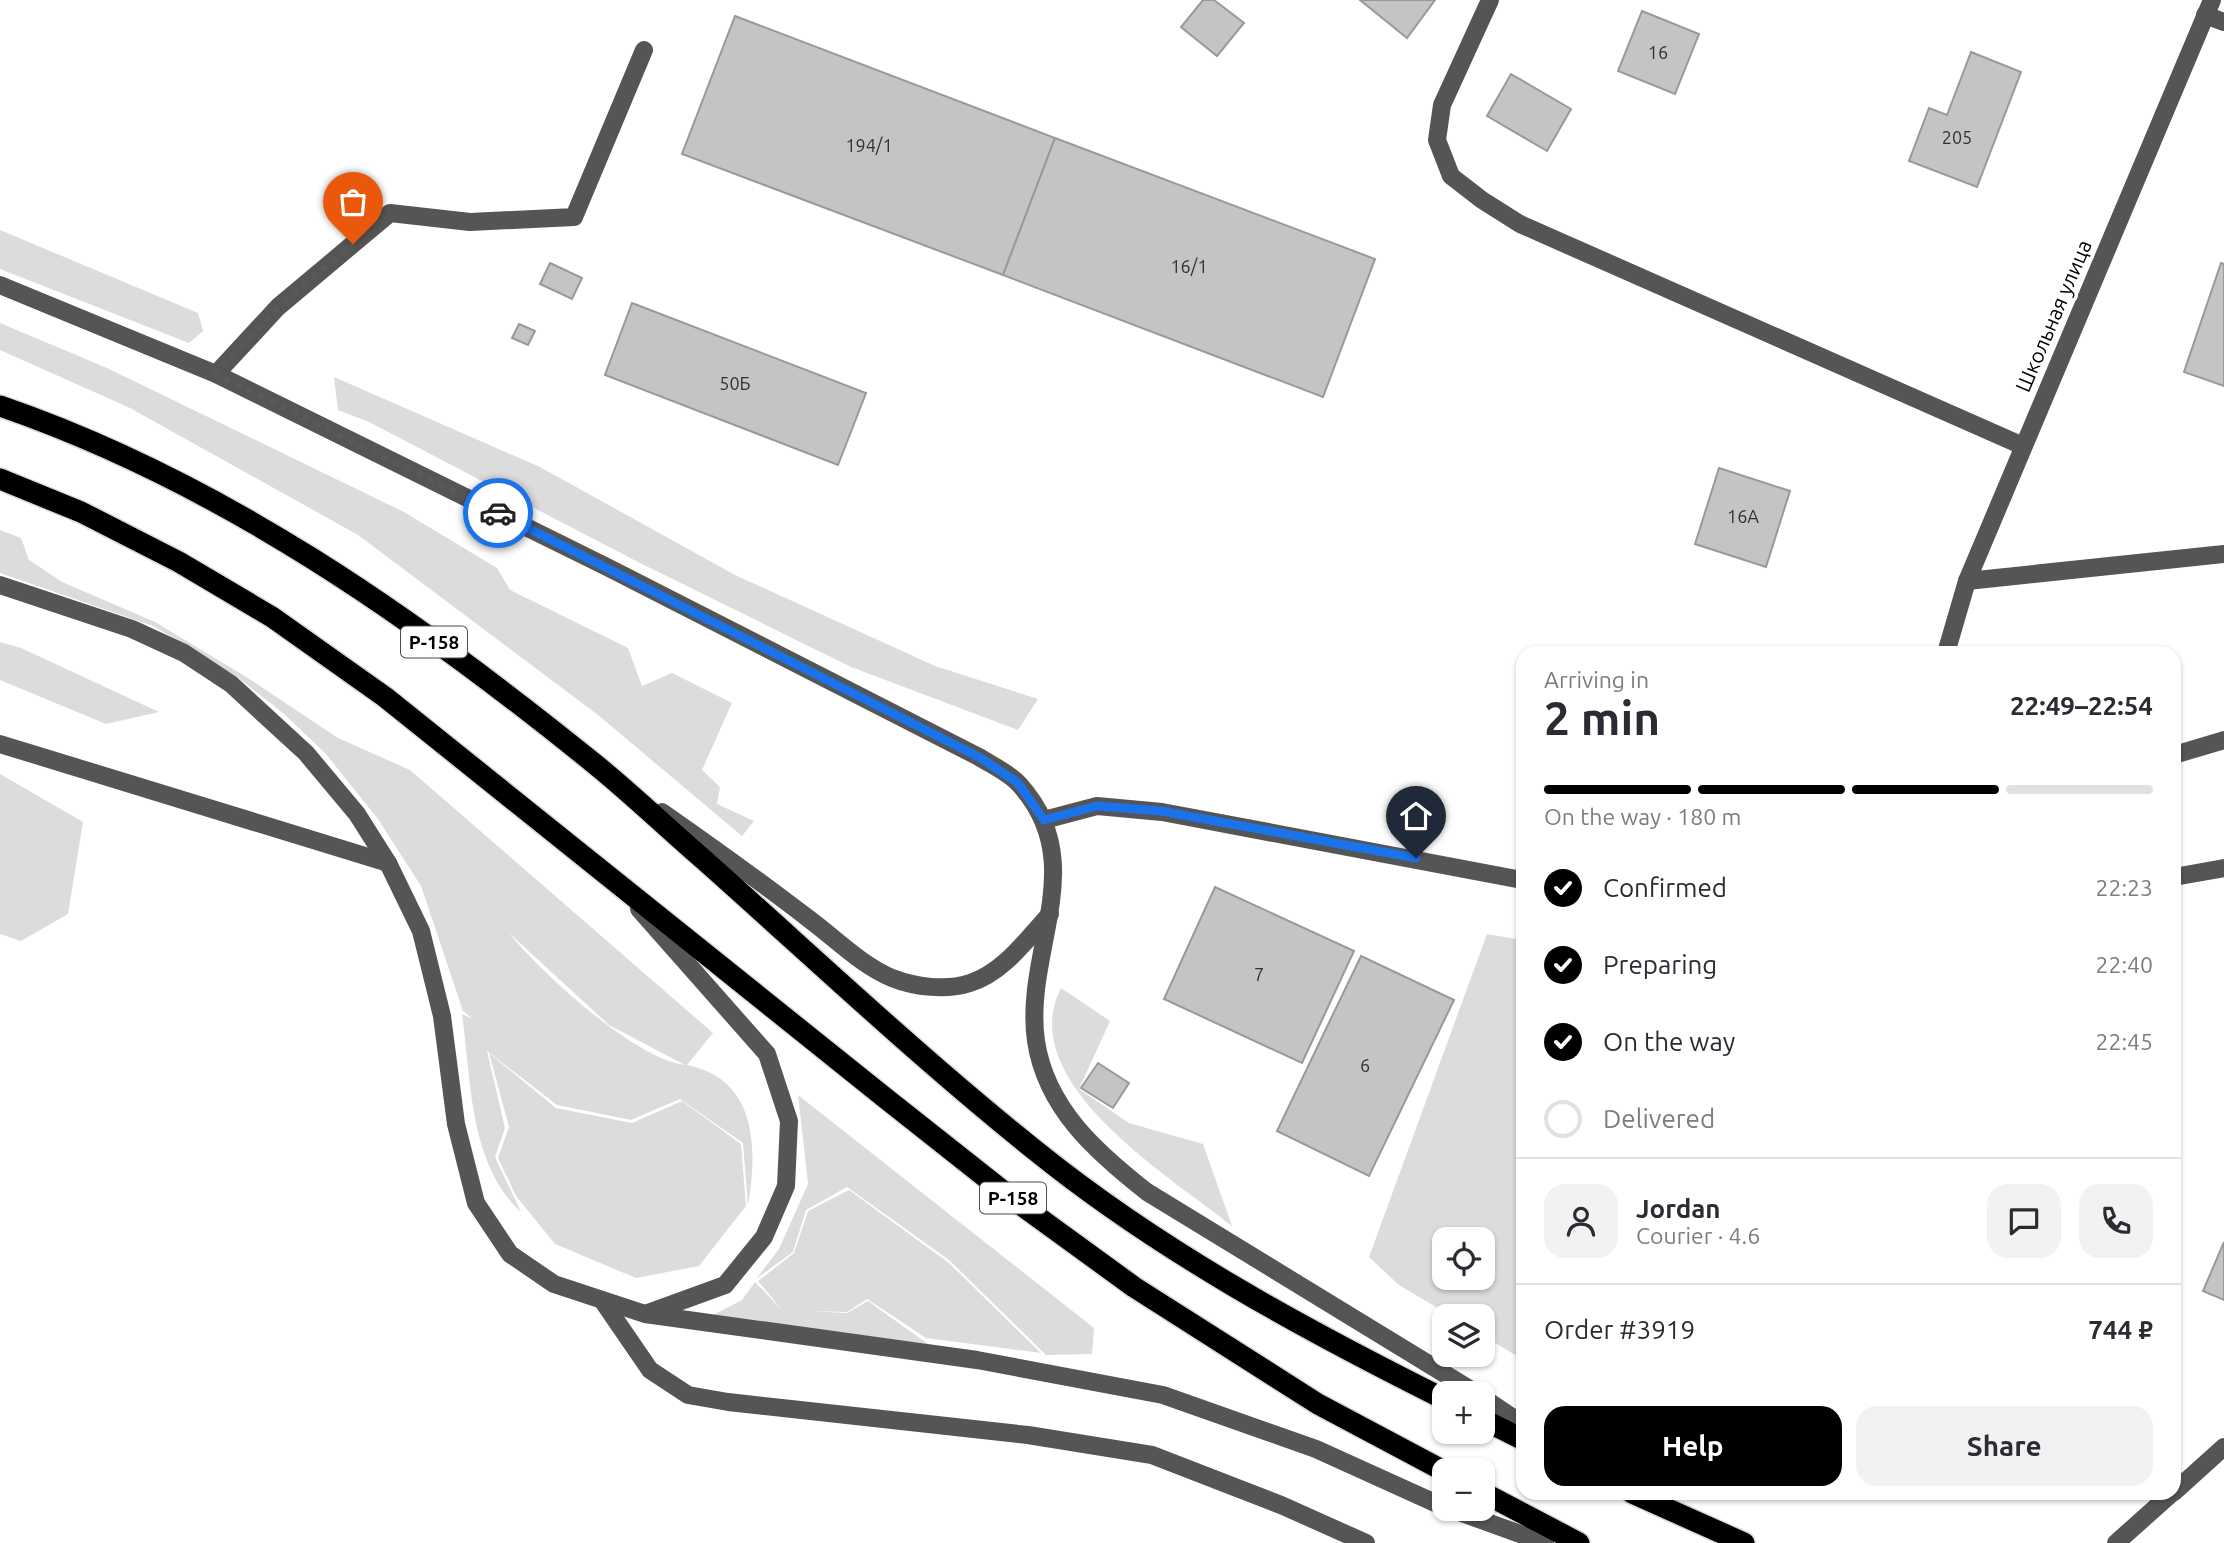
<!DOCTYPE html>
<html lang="en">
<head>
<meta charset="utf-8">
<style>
	:root { --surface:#fff; --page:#f2f2f3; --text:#2b2b33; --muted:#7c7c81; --line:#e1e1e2; --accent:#000 }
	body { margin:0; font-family:Ubuntu,sans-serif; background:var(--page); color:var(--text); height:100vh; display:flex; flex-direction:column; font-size:26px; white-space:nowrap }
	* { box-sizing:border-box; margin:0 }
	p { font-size:23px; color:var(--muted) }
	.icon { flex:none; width:38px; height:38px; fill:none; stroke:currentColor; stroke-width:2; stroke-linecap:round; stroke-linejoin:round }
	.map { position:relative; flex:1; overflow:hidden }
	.details { position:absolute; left:1516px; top:646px; width:665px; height:854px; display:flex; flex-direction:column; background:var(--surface); border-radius:21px; box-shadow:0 2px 5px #0004 }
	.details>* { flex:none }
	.controls { position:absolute; left:1432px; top:1227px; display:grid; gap:14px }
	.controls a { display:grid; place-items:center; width:63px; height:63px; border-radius:14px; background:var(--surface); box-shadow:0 2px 5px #0004; font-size:35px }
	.pin { position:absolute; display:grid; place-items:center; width:60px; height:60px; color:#fff; margin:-72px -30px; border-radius:50% 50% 50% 0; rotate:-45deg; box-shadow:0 0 7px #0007 }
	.pin .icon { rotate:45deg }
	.courier { position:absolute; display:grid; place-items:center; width:70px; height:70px; margin:-35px; border:5px solid #1a73e8; border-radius:50%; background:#fff; color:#222; box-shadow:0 2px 9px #0007 }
	.headline em { font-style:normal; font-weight:700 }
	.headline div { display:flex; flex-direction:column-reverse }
	.headline { display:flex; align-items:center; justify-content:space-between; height:119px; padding:0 28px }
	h1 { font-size:46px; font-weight:700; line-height:52px }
	.bar { display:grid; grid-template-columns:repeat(4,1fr); gap:10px 7px; align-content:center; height:84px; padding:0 28px }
	.bar i { height:9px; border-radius:5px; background:var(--line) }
	.bar .selected { background:var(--accent) }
	.bar p { grid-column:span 4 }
	.line { display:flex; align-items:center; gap:18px; padding:0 28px; border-top:2px solid var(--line) }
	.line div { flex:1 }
	.round { display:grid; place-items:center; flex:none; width:74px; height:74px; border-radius:21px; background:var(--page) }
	ol { padding:0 28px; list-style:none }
	li { display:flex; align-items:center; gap:21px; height:77px }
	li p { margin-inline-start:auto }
	li .icon { padding:7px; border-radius:50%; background:var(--accent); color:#fff; stroke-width:4 }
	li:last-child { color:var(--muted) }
	li i { width:38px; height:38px; border:4px solid var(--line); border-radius:50% }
	.cta { display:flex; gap:14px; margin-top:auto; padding:14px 28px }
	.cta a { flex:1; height:80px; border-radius:21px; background:var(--accent); color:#fff; font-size:28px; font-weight:700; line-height:80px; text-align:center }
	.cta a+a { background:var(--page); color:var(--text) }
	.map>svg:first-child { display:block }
</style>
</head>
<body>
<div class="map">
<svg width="2224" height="1543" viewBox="0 0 2224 1543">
	<rect width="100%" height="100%" fill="#fff"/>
	<g fill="#dcdcdc" fill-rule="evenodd">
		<polygon points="0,230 198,313 203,331 189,343 0,269"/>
		<polygon points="0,323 107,368 404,512 497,568 510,590 628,648 642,686 672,673 732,703 702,770 720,787 717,804 754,821 742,836 598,715 358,535 130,408 0,350"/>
		<polygon points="334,377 540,467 735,575 935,666 1038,699 1018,730 851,667 638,562 369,422 338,410"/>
		<path d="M0,530L21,538L29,560L62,582L155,622L248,678L338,738L410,770L713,1033L687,1065C757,1079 758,1148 748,1206L743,1143L680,1099L631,1120L557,1105L487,1051L505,1128L495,1157L521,1212C469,1165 471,1079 462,1014L473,1019L463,1011L421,886L378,819L326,754L283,713L236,676L153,626L0,573ZM509,933L609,1025L685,1065C635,1059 540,972 509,933Z"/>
		<polygon points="0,642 21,648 159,712 106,724 0,680"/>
		<polygon points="0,774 83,822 68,914 21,941 0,934"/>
		<path d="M1487,934L1522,940V1359L1482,1335V1316H1451L1399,1285L1369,1257ZM1444,1239H1482V1278H1444Z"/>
		<path d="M1061,988L1110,1021L1079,1089L1129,1123L1203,1144L1232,1226C1171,1177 1013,1082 1061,988Z"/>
		<polygon points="489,1053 556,1108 632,1123 682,1101 741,1144 746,1206 699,1266 636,1278 555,1244 516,1196 498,1158 509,1127"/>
		<polygon points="798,1095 1094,1328 1092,1354 1046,1355 949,1260 847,1187 806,1210 793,1252 756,1279 779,1249 808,1184"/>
		<polygon points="849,1190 949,1263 1041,1353 926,1338 867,1299 847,1312 807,1311 847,1313 868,1301 928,1344 713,1315 742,1300 755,1282 782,1310 758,1281 794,1253 808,1211"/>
	</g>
	<g fill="#c4c4c4" stroke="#999" stroke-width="2">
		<polygon points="1203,0 1214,0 1244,23 1217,56 1181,27"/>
		<polygon points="1360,0 1435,0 1407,38"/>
		<polygon points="1642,11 1699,34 1675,94 1618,71"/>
		<polygon points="735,16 1055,138 1003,275 682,154"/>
		<polygon points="1971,52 2021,72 1977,187 1909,161 1929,108 1947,115"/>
		<polygon points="1511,74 1571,109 1547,151 1487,116"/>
		<polygon points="1055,138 1375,259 1323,397 1003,275"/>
		<polygon points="550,263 582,278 572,299 540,284"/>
		<polygon points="2221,263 2224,264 2224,386 2184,372"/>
		<polygon points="632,303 866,393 838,465 605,375"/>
		<polygon points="519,324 535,331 528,345 512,338"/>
		<polygon points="1719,468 1790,491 1766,567 1695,544"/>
		<polygon points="1215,887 1354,951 1302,1063 1164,999"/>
		<polygon points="1361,956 1454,1000 1369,1176 1277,1131"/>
		<polygon points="1098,1063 1129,1083 1113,1108 1081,1088"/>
		<polygon points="2224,1242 2224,1300 2203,1291"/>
	</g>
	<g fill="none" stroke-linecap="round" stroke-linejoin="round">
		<defs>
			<g id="highway">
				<path d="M0,406C221,482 416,619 596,765C633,795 667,828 703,859C812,956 922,1060 1036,1151C1160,1251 1302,1328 1444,1399"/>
				<polyline points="0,479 81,512 179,562 272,617 385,697 884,1097 1013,1199 1134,1287 1318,1404 1444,1471"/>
				<polyline points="1482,1419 1522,1439"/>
				<polyline points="1482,1492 1579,1543"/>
				<polyline points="1632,1493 1744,1543"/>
			</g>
		</defs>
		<use href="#highway" stroke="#dbdbdb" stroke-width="24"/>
		<g stroke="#555" stroke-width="18">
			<polyline points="1490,0 1442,105 1437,140 1451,176 1482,200 1520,224 2023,446"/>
			<polyline points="2205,15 2224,22"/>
			<path d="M0,285L216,374L607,567L979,757C992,765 1009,773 1019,784C1092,864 1023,951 1036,1041C1046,1108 1096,1152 1147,1192L1476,1393"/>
			<polyline points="216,374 278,307 390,213 470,222 574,217 644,50"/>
			<polyline points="1967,581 2224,554"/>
			<polyline points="0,585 132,629 184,653 231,684 306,753 357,814 388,863 421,931 442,1016 456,1124 476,1203 510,1254 554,1284 645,1314 977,1360 1163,1395 1316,1449 1444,1507"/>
			<polyline points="1946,653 1967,581 2212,0"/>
			<polyline points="0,744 388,863"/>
			<polyline points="2174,755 2224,740"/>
			<path d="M662,812C712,847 761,882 809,919C836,939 861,965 892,978C915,987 946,991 970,983C1003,973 1027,939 1050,914"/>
			<polyline points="1044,820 1097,806 1162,812 1522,880"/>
			<polyline points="2174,877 2224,868"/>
			<polyline points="639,909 767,1054 789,1121 786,1186 764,1237 725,1285 648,1313"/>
			<polyline points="604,1303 650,1370 688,1395 728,1402 1028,1435 1152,1455 1281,1505 1366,1543"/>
			<polyline points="1482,1397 1522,1424"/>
			<polyline points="2174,1492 2224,1447"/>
			<polyline points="1448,1508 1545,1543"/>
			<polyline points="2116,1543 2172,1493"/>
		</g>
		<use href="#highway" stroke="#000" stroke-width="21"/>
	</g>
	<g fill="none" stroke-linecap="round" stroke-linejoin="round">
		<polyline stroke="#595959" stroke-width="7" stroke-dasharray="0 12.6" points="353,244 278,307 216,374 498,513"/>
		<polyline stroke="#1a73e8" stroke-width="9" points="498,513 979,757 1018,783 1044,820 1097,806 1161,811 1416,858"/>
	</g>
	<g text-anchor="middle" stroke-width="7" stroke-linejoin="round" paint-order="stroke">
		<g font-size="18" fill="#313131">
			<text x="1658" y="59">16</text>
			<text x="1957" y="144">205</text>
			<text x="869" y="152">194/1</text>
			<text x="1189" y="273">16/1</text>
			<text x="735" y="390">50Б</text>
			<text x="1743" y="523">16А</text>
			<text x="1259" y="981">7</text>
			<text x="1365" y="1072">6</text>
		</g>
		<g fill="#fff" stroke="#4c4c4c" stroke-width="2">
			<rect x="401" y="626.5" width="66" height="31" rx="5"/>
			<rect x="980" y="1182.5" width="66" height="31" rx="5"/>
		</g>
		<g font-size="19" font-weight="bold" fill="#000">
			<text x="434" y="649">Р-158</text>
			<text x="1013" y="1205">Р-158</text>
		</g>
		<g font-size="21" fill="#000" stroke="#fff">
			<text transform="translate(2054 316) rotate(-67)" y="7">Школьная улица</text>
		</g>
	</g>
</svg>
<div class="controls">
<a><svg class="icon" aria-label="locate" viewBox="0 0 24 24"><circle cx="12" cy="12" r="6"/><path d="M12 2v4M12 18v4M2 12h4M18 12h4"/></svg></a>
<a><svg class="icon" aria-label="layers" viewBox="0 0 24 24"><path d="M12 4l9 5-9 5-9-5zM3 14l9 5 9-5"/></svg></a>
<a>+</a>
<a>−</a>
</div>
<div class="pin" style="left:353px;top:244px;background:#ea580c"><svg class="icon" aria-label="bag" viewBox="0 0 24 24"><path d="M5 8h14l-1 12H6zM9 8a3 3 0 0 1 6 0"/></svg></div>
<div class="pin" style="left:1416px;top:858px;background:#1f2937"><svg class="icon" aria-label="home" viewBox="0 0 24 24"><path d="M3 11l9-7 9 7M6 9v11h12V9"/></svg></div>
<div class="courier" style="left:498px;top:513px"><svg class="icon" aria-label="car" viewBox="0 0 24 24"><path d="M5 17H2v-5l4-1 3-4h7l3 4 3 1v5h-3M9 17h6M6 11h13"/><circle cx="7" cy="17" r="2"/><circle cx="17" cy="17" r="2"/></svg></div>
<section class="details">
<div class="headline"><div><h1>2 min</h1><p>Arriving in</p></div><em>22:49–22:54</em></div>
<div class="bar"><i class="selected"></i><i class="selected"></i><i class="selected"></i><i></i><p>On the way · 180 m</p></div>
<ol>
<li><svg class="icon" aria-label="check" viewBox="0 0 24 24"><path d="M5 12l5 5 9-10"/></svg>Confirmed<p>22:23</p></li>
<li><svg class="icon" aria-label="check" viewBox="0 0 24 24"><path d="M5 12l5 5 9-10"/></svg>Preparing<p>22:40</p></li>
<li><svg class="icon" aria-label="check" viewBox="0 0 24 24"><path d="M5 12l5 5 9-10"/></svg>On the way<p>22:45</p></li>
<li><i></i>Delivered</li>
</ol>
<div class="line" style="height:126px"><a class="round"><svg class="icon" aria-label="person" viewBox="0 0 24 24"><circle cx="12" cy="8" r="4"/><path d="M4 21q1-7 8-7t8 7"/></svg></a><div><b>Jordan</b><p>Courier · 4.6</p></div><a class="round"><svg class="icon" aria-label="chat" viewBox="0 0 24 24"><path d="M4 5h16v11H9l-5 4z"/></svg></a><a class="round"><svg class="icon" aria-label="phone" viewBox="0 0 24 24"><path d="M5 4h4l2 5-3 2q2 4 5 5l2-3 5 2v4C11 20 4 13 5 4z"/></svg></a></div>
<div class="line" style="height:91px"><div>Order #3919</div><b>744 ₽</b></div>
<div class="cta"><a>Help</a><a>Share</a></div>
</section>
</div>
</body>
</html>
